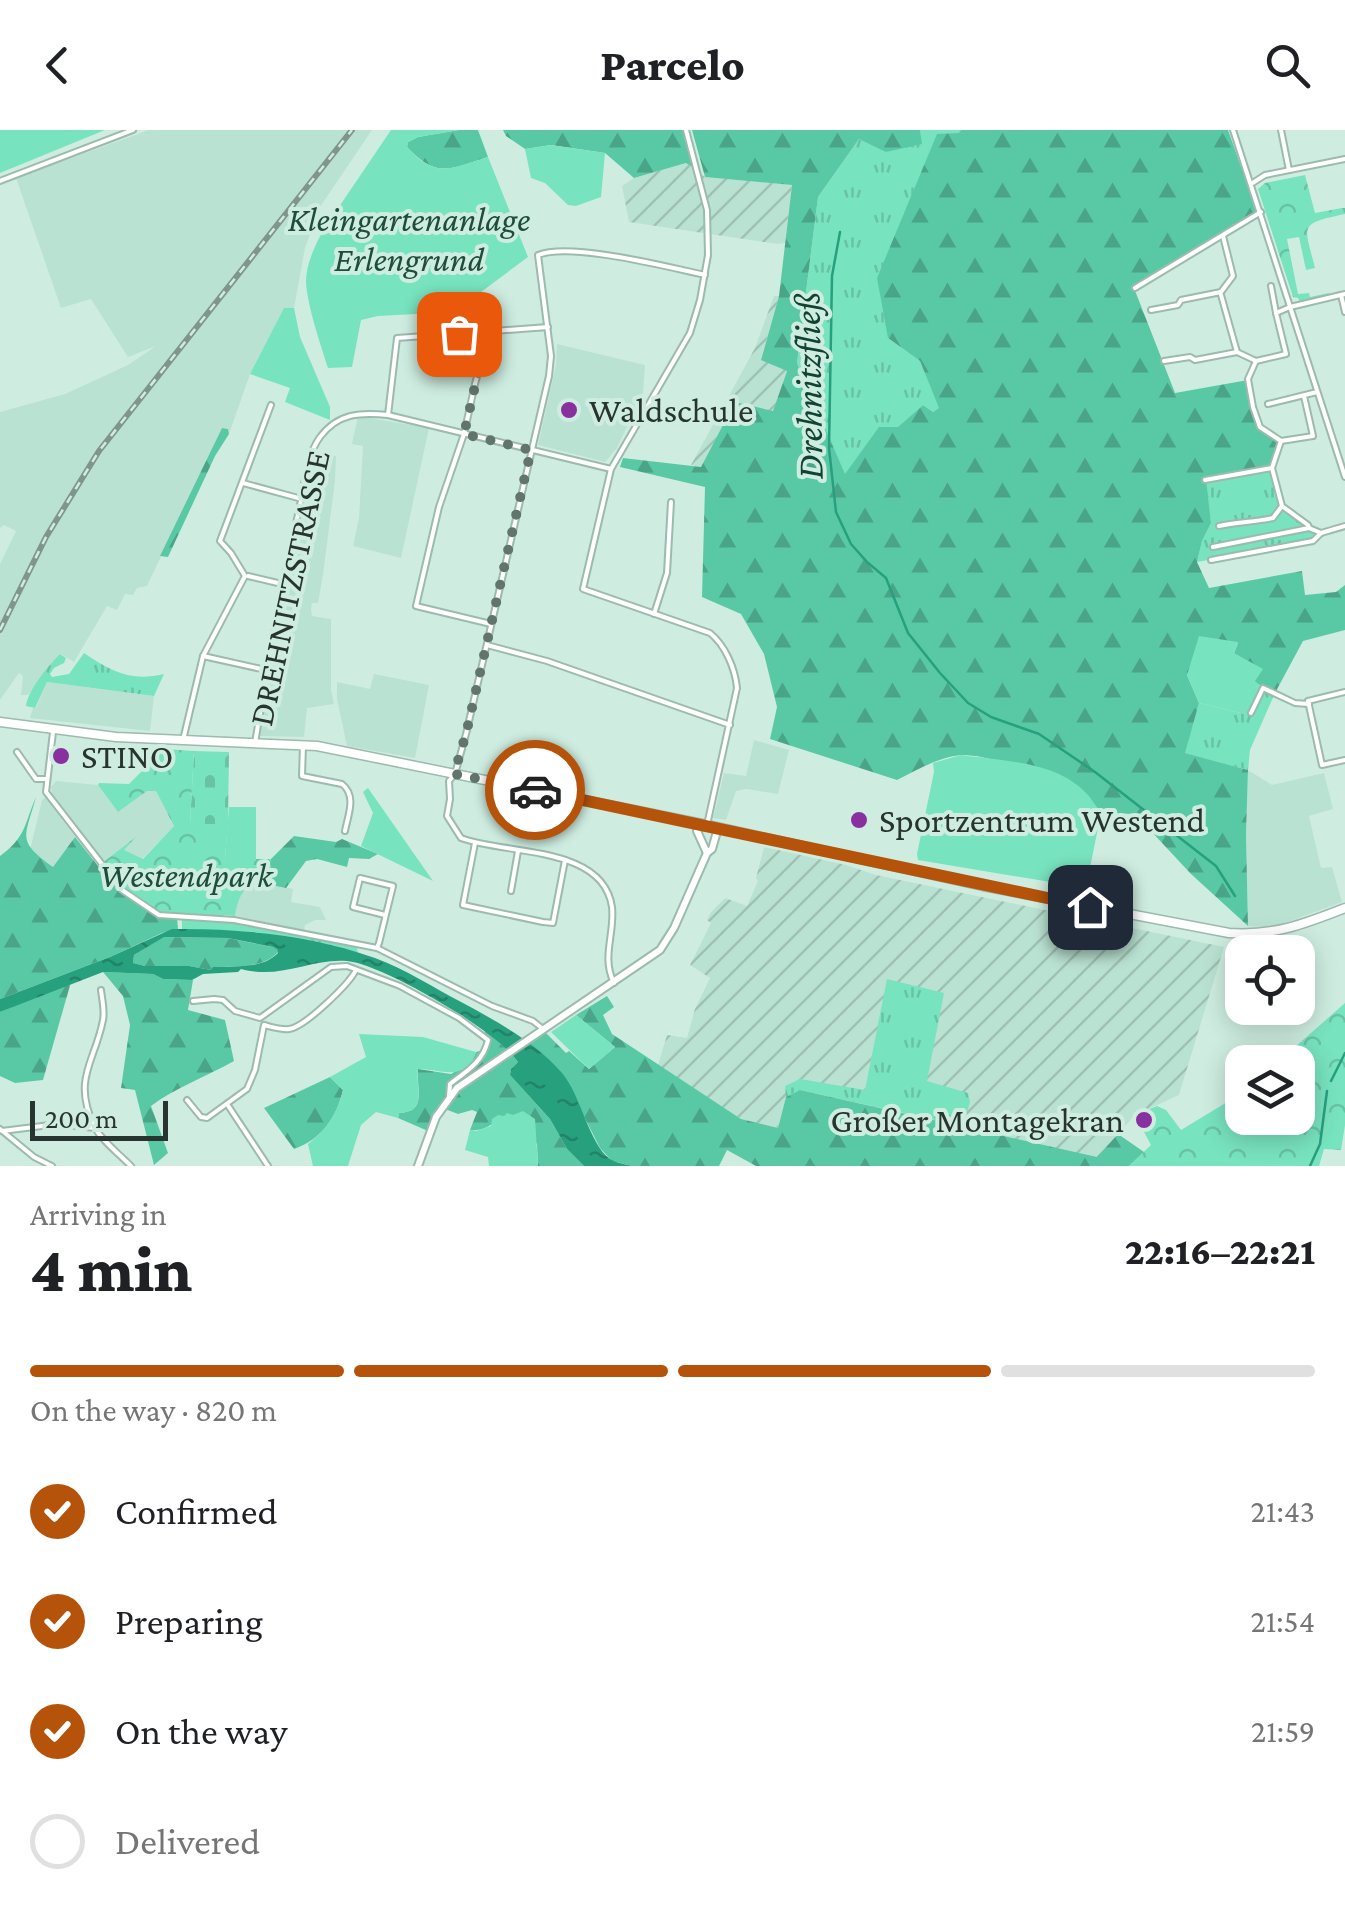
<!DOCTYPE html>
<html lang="en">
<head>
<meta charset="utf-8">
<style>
	:root { --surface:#fff; --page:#f6f6f6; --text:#202124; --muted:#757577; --line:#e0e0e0; --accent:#b45309 }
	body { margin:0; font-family:"Crimson Pro",serif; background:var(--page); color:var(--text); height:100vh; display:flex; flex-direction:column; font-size:38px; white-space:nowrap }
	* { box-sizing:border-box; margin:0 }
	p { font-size:32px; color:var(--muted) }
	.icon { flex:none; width:55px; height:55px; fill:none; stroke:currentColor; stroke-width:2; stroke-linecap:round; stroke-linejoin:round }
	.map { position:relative; height:1036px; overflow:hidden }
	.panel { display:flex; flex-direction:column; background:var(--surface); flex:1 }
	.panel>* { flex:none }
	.controls { position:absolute; left:1225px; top:805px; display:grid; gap:20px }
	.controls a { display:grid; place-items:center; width:90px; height:90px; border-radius:20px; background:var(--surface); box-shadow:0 5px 25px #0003; font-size:50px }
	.scale { position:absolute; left:30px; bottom:25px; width:138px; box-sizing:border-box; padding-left:10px; border:5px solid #28342f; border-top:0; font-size:28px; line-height:35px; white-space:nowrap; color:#28342f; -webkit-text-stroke:8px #ceede0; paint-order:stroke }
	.pin { position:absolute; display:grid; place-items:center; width:85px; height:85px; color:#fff; margin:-42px; border-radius:20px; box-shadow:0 5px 15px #0006 }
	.courier { position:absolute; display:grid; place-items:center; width:100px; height:100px; margin:-50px; border:8px solid #b45309; border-radius:50%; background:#fff; color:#222; box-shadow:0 2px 12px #0007 }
	.headline em { font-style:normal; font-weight:800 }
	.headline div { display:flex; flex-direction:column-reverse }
	.headline { display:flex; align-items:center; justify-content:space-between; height:170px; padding:0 30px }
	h1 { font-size:65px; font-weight:800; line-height:75px }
	.bar { display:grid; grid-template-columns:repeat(4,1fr); gap:15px 10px; align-content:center; height:120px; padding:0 30px }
	.bar i { height:12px; border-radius:8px; background:var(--line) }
	.bar .selected { background:var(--accent) }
	.bar p { grid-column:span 4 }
	ol { padding:0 30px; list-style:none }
	li { display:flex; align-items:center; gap:30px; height:110px }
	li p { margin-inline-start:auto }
	li .icon { padding:10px; border-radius:50%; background:var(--accent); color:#fff; stroke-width:4 }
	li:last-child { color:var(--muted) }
	li i { width:55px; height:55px; border:5px solid var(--line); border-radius:50% }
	header { display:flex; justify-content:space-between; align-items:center; height:130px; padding:0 30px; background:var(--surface); font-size:45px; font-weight:800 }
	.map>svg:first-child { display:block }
</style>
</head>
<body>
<header><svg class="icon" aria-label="back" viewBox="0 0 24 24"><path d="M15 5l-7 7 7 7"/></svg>Parcelo<svg class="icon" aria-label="search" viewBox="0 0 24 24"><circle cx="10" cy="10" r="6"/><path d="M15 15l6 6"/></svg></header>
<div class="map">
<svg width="1345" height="1036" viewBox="0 0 1345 1036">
	<defs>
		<pattern id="industrial-furrows" width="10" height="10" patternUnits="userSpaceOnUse" patternTransform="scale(2.5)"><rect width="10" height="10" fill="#bae2d2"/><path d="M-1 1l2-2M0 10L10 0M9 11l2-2" fill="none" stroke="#a0c2b5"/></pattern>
		<pattern id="grass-tufts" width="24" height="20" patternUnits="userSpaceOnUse" patternTransform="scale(2.5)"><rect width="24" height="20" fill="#78e3bf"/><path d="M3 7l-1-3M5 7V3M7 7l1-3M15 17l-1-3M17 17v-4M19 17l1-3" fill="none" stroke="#68c3a4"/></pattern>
		<pattern id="forest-firs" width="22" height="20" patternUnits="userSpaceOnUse" patternTransform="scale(2.5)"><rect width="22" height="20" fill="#59c9a5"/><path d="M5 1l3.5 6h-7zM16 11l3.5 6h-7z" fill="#4aa487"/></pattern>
		<pattern id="cemetery-stones" width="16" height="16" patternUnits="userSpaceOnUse" patternTransform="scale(2.5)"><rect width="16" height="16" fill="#78e3bf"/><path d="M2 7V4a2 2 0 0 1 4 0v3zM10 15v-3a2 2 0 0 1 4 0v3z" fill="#68c3a4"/></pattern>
		<pattern id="park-crowns" width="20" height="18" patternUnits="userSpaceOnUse" patternTransform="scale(2.5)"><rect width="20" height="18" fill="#78e3bf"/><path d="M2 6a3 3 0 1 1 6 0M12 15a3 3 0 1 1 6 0" fill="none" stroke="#68c3a4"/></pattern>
		<pattern id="water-ripples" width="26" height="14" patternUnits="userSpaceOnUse" patternTransform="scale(2.5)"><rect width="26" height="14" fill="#27a07e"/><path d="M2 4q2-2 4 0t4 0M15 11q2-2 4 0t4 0" fill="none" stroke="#228368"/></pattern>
	</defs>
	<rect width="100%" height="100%" fill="#ceede0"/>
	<g fill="#bae2d2">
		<polygon points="149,0 372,0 320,77 305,118 294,178 284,179 250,244 229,304 228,299 222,298 147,456 137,458 133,465 125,464 117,480 107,476 74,532 61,524 28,565 21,565 23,546 19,543 0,570 0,434 16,401 4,395 0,398 0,282 65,264 128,235 156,216 128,227 91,169 61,178 16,48"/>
		<polygon points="557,214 645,235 643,263 617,318 605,332 538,315 556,235"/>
		<polygon points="358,286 429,298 401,428 353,416 359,388 363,316 352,314"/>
		<polygon points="318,324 336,326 335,351 323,445 318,473 312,473 311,479 312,486 331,489 331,560 334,574 307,578 304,607 259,606 291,439"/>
		<polygon points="374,544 429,555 415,628 347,616 337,569 337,552 370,559"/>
		<polygon points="47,552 154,566 150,601 30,588 33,578 36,578"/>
		<polygon points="754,610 789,620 778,664 746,659 736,661 726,690 713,688 724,643 746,646"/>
		<polygon points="1248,640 1272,655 1324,643 1333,679 1309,686 1321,738 1332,737 1342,772 1282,794 1272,797 1248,796 1246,705"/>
		<polygon points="56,651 98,655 118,682 147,661 156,661 174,696 142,729 123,720 128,713 104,732 52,664 51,657"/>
		<polygon points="45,667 75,707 53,737 30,720 42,670"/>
		<polygon points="255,750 293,759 291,772 320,777 326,790 315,790 305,795 304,800 235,786 236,775 245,757"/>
	</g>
	<g fill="url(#industrial-furrows)">
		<polygon points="686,33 705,47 792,55 785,113 778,114 629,92 622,56 634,48"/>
		<polygon points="774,166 779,166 761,229 787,240 773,282 735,273 701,337 691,335 755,218"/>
		<polygon points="764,717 846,735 876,745 1224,817 1179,965 1135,985 1097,1028 800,960 786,967 778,998 741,989 658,935 667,905 687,908 695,879 710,848 690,835 711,793 707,790 711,782 725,768 747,776 758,751 756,748"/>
	</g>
	<g fill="url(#grass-tufts)">
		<polygon points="920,0 961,0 888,208 920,231 940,278 933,282 923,275 845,345 797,233 818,67 859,9 921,14"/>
		<path d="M1272,338C1281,372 1285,388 1321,403L1313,411L1197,432L1202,411L1211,393L1205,350Z"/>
		<path d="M84,523C110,541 131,552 164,544L154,566L47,552L35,578L26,576C28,560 48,536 60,524L66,528L64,533L54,538L50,544L52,547L69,544Z"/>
		<polygon points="1263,558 1275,563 1250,620 1248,640 1184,623 1199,573 1245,584"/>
		<polygon points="182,788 223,788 351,813 357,818 358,823 256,802 182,799"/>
		<polygon points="887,849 944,863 927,951 968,963 970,972 963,996 800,960 786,967 785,956 800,949 865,960"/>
	</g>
	<g fill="url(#forest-firs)">
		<path d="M459,0H478L488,27C450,39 437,49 407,17L408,12L418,7Z"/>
		<polygon points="503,0 683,0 695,39 686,33 634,48 605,23 551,15 525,19 506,6"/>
		<path d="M692,0H920L922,14L886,22L859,9L818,67L797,233L845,344L879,297H898L923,275L933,282L939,278L920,231L888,208L877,148L937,4L959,3L961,0H1228L1257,82L1134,158L1175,263L1248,250L1258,298L1278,313L1272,338L1206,350L1211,393L1202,411L1197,432L1209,458L1302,441L1305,465L1336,462L1345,455V500L1303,511L1275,563L1254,552L1234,523L1238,513L1187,545L1199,573L1185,623L1248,640L1246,705L1248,796L1191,744L1135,684L1101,683C1072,642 1049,639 1001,631C989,629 975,625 963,625C940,626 917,640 897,650L770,609L777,577L764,524L741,484L702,467L705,357L620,337L623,328L701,337L735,272L773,281L787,241L761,230L779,166L792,55L705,47Z"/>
		<polygon points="222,298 228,299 229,304 215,326 168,427 160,426"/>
		<path d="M36,667C25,708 16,710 53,737L75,707L98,736L101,734L177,787L178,799L162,803L110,827L0,869V726C26,707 24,695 36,667Z"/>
		<polygon points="294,706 336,712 342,709 378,724 369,729 349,728 347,737 317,729 306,731 286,758 271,755 271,729"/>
		<path d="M163,807L228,808L277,818L278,822C263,839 234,836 214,837L211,840L189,836H145L133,833L134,825Z"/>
		<path d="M103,842L153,844L163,849L193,850L188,880L225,890L234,931C206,947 176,957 151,976L168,1023L154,1035L135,960L121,958L130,895L123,866Z"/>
		<polygon points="71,852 43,950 15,953 0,946 0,882"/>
		<polygon points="607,866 614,877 603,885 612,904 741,989 778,998 786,967 800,960 1097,1027 1118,1004 1144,1022 1129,1036 756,1036 727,1020 719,1036 632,1036 612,1031 600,1018 563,945 528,915 546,903 566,923 569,921 589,939 615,917 576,885"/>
		<path d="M485,900L507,919C474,942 441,960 428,1001L398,988L399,983C428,982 416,958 418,939L451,944L472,931L476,922L483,920Z"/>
		<path d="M513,925L518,932L511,939L510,945L550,989L567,1019L584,1036H538L537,1014L513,985C497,987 487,1003 470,1000L477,982L472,980L458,984L445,979L461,959Z"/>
		<path d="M330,947L343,960C336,988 322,1009 294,1019L264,978Z"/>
	</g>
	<polygon fill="url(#cemetery-stones)" points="194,621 229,622 228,694 190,694"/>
	<g fill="url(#park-crowns)">
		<path d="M1305,45L1315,83L1342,78H1345V84C1298,94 1304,94 1315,138L1306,140L1299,107L1287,109L1298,164L1309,163L1310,167L1329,163V166L1300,173L1298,168L1293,167L1258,59L1265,53Z"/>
		<path d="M152,618L194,621L190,694H228L225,728L255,731L256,729H271V753L255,750C242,759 237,771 235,786L224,785L223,788L159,785L122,760L101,734L137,706L124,720L143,729L174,696L156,661H147L118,682L98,655L99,653L129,654L149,634Z"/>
		<polygon points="1345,873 1345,995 1341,1020 1324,1019 1319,1036 1129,1036 1151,1015 1135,985 1157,976 1166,980 1181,1000 1242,963 1242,988 1298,988 1298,932 1278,932"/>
	</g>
	<g fill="#78e3bf">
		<polygon points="0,0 105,0 0,43"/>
		<path d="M391,0H459L418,7L408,12L407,17C437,50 451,38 488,27L528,127L454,182L378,186L361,190L352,237L328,238C321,216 307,175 306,152C306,134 315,115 324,99Z"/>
		<polygon points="551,15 605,23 601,67 576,76 568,75 545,53 531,48 525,19"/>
		<polygon points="284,178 294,178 300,207 330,277 330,290 285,272 290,258 250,244"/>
		<polygon points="1199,506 1238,512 1234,523 1263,539 1255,551 1263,558 1251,583 1245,584 1199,573 1187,545"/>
		<path d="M961,625C1002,631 1057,631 1087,664C1092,669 1096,677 1101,683L1086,758L918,730L917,724L934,642L933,633Z"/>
		<polygon points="368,658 433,751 361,716 373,683 363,662"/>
		<polygon points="229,677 256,677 256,731 236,731 225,728"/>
		<polygon points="576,885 615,917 589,939 551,902"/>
		<path d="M359,904L423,907L476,922C465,953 442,939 418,939C415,958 429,982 399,983L398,988L376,982L361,995L348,1036H313L308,1014C327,999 337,984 343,960L330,947L366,927Z"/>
		<polygon points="523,981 535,989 538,1036 489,1036 488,1027 465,1020 470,1000 476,1001 491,996 492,989 498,985 504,986 507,983 513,985"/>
	</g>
	<path fill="url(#water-ripples)" fill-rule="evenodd" d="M172,799C239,798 311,805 375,828C405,839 434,858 463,873C498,892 536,913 562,943C581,965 589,1014 610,1029C616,1033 625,1034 632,1036H584L567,1019L550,989L510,945L511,939L518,932C499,902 382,834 347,831C312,828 280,850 241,839L238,842L203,844L192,850L163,849L153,844L103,842L0,882V869L110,827ZM164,807L228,808L273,817L277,819L278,823C263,839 234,836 213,837L211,840L189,836H145L133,833L134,825Z"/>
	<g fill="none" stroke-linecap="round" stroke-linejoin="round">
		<g stroke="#27a07e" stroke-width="2.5">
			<polyline points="840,102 832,146 829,318 836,382 851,414 867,432 886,448 908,503 940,543 968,573 991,587 1039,604 1095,642 1216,736 1235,766"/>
			<polyline points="1331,951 1345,923"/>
			<polyline points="1310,1036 1320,1014 1327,961"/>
		</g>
		<defs>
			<g id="minor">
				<path d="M686,0L707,80L708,125L700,170L690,203L611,339L583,459L710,503C725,515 735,538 737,558L707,695"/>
				<polyline points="1233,0 1345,347"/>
				<polyline points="1281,0 1289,40"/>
				<polyline points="0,51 133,0"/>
				<polyline points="1251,54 1265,45 1345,29"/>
				<polyline points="1271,156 1276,183"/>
				<polyline points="1135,158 1261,82"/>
				<polyline points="1221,165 1237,222"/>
				<polyline points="1341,165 1345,182"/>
				<polyline points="1151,180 1178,175 1181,170 1221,162 1233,146 1223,106"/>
				<polyline points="474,204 478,243 475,254 464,304 439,377 416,476 491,494"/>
				<polyline points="1164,231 1190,227 1195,230 1237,222 1256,231 1286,224 1276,183 1290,177 1345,164"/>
				<polyline points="1256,231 1248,249 1253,277 1260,297 1281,311"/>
				<polyline points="1268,274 1317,262"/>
				<polyline points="388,285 397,208 548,197"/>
				<polyline points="1272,338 1282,376 1308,395 1309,398"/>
				<polyline points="1205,350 1272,338 1281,311 1313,306 1304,266"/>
				<polyline points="243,353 302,369"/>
				<path d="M1219,396C1237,392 1255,392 1273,388L1282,376"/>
				<polyline points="1213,417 1309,398 1321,403"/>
				<polyline points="1211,430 1313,411 1321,403 1345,396"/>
				<polyline points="248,446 282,454"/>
				<polyline points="654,484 667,443 671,372"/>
				<polyline points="487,515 547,531 730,595"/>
				<polyline points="203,526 266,540"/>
				<polyline points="1345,562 1308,571 1322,635 1345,630"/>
				<polyline points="1251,583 1263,558 1295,573 1309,574"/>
				<polyline points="53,602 46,662 122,760 159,785 234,790 377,818 492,876 533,891 543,899"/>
				<polyline points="183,610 203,526 245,446 231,423 220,411 271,275"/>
				<path d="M255,613C268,535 281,458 299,380C304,358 306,326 320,307C338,283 361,282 388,285L611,339"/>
				<path d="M303,615L302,646L342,654C357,666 348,685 345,701"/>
				<polyline points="17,622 36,649 46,649"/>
				<polyline points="475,713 463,775 543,792 553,793 565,730"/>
				<polyline points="511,761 518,721"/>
				<polyline points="377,818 379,813 393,756 360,748 353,777 385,785"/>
				<path d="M614,853C601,827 615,804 612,777C603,715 506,725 461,708L447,686L450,669L449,651L455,644L466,604L549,246L551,226L538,125C571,112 668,137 705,145"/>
				<path d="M101,860C102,869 105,881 103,890C95,932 72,948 94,996C101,1010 119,1024 131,1036"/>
				<path d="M193,871L214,869L223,870L235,881L260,888L331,837L347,836L400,856L459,888L488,910C483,932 467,941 450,954L449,967"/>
				<path d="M187,970L201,987L207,988L247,959L255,940L264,895C272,897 282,900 289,899C305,897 349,854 356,840"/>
				<polyline points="227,974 268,1036"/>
				<polyline points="0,999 34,1027 52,1036"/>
				<polyline points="2,1001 58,994 95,998"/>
			</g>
			<g id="secondary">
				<polyline points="698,694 697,701 707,723"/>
				<polyline points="418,1036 436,987 457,958 660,820 674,798 707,723 712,719 718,698"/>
			</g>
			<path id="primary" d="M0,592L116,607L317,616L707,695L983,756L1229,803C1274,806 1304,794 1345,778"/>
		</defs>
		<use href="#minor" stroke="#9cbaae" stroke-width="8"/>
		<use href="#secondary" stroke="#9cbaae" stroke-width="10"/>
		<use href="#primary" stroke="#9cbaae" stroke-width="11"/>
		<use href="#minor" stroke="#fff" stroke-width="4"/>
		<use href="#secondary" stroke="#fff" stroke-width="6"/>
		<use href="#primary" stroke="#fff" stroke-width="8"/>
		<defs>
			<polyline id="rail" points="0,500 46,407 99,321 352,0"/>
		</defs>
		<use href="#rail" stroke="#80968d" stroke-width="6"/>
		<use href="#rail" stroke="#ceede0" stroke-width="2.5" stroke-dasharray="8" stroke-linecap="butt"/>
	</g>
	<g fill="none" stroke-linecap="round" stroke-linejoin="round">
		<polyline stroke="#62756d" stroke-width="10" stroke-dasharray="0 18" points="459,204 474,204 478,243 464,304 531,320 466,604 454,644 535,660"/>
		<polyline stroke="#b45309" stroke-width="12" points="535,660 1090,777"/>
	</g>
	<g fill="#88319e" stroke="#ceede0" stroke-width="4">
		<circle cx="569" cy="280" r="10"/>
		<circle cx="61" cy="626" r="10"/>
		<circle cx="859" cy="690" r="10"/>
		<circle cx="1144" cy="990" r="10"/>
	</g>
	<g text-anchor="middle" stroke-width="8" stroke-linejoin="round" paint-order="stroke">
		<g font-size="35" font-style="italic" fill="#1e4d3e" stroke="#ceede0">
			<text x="409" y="101">Kleingartenanlage<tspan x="409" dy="40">Erlengrund</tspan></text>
			<text x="186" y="757">Westendpark</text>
		</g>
		<g font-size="35" fill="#28342f" stroke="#ceede0" text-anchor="start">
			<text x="589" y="292">Waldschule</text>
			<text x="81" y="638">STINO</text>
			<text x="879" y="702">Sportzentrum Westend</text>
			<text x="1124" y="1002" text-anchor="end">Großer Montagekran</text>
		</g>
		<g font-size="35" fill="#28342f" stroke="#ceede0">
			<text transform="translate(289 458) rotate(-78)" y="12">DREHNITZSTRASSE</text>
		</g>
		<g font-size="38" font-style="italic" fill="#114233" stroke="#ceede0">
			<text transform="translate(808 256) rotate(-91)" y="13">Drehnitzfließ</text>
		</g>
	</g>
</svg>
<div class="controls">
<a><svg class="icon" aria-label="locate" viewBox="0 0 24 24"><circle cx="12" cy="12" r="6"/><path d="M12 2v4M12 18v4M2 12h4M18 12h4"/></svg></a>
<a><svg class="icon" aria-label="layers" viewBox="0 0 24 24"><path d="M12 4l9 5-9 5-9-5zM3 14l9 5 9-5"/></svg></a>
</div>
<div class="scale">200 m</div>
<div class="pin" style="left:459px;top:204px;background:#ea580c"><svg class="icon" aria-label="bag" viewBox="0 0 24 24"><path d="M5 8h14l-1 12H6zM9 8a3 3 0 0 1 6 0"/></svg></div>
<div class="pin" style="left:1090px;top:777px;background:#1f2937"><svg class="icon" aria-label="home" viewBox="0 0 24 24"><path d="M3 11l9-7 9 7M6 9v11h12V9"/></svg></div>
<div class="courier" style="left:535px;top:660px"><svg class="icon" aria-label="car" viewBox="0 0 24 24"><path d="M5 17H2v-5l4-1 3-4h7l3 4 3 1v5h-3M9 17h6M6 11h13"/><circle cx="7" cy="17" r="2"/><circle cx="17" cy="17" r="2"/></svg></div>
</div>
<section class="panel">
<div class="headline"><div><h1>4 min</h1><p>Arriving in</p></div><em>22:16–22:21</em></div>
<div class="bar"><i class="selected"></i><i class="selected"></i><i class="selected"></i><i></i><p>On the way · 820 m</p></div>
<ol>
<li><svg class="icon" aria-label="check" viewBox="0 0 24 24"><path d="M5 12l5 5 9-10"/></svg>Confirmed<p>21:43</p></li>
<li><svg class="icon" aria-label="check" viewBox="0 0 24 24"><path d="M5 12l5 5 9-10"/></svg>Preparing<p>21:54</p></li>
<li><svg class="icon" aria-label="check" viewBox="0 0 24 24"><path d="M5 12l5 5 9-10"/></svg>On the way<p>21:59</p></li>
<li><i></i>Delivered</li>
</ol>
</section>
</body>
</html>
